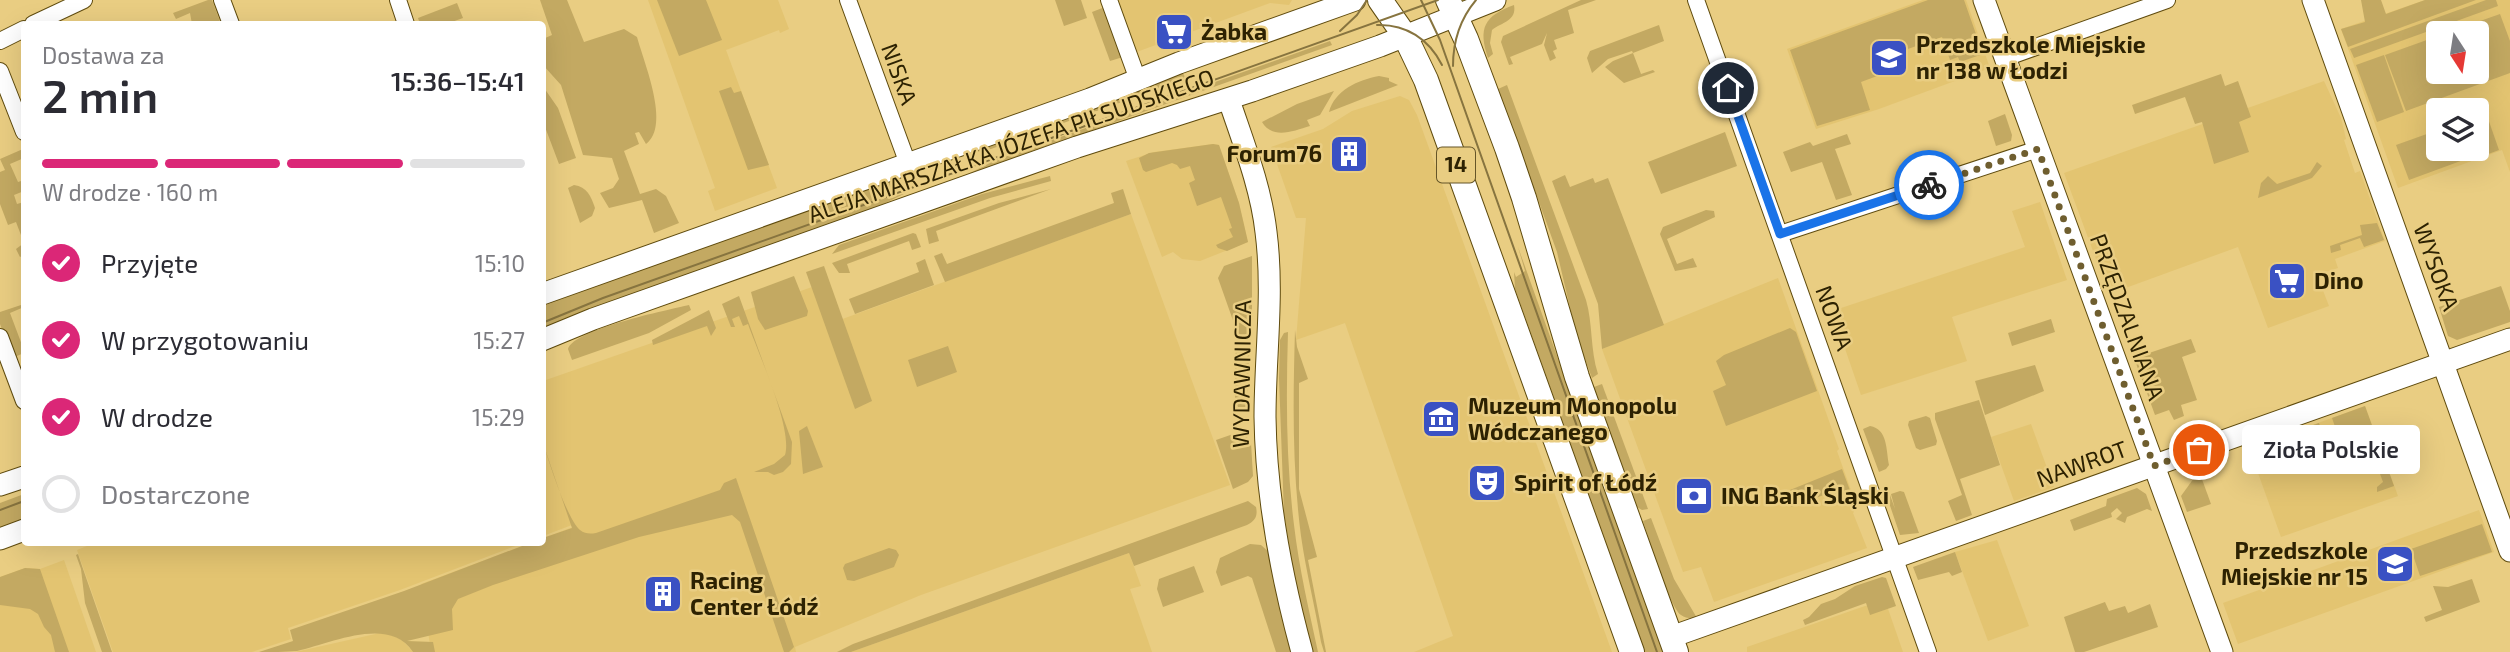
<!DOCTYPE html>
<html lang="pl">
<head>
<meta charset="utf-8">
<style>
	:root { --surface:#fff; --page:#f2f2f3; --text:#2b2b33; --muted:#7c7c81; --line:#e1e1e2; --accent:#db2777 }
	body { margin:0; font-family:"Exo 2",sans-serif; background:var(--page); color:var(--text); height:100vh; display:flex; flex-direction:column; font-size:26px; white-space:nowrap }
	* { box-sizing:border-box; margin:0 }
	p { font-size:23px; color:var(--muted) }
	.icon { flex:none; width:38px; height:38px; fill:none; stroke:currentColor; stroke-width:2; stroke-linecap:round; stroke-linejoin:round }
	.map { position:relative; flex:1; overflow:hidden }
	.panel { position:absolute; left:21px; top:21px; width:525px; height:525px; display:flex; flex-direction:column; background:var(--surface); border-radius:7px; box-shadow:0 7px 28px #0002 }
	.panel>* { flex:none }
	.needle { width:46px; rotate:168deg }
	.controls { position:absolute; left:2426px; top:21px; display:grid; gap:14px }
	.controls a { display:grid; place-items:center; width:63px; height:63px; border-radius:7px; background:var(--surface); box-shadow:0 7px 28px #0002; font-size:35px }
	.pin { position:absolute; display:grid; place-items:center; width:60px; height:60px; color:#fff; margin:-30px; border:4px solid #fff; border-radius:50%; box-shadow:0 2px 7px #0007 }
	.courier { position:absolute; display:grid; place-items:center; width:70px; height:70px; margin:-35px; border:5px solid #1a73e8; border-radius:50%; background:#fff; color:#222; box-shadow:0 2px 9px #0007 }
	.bubble { position:absolute; height:49px; border-radius:7px; background:var(--surface); box-shadow:0 7px 28px #0002; font-size:23px; font-weight:600; line-height:49px; text-align:center }
	.summary em { font-style:normal; font-weight:600 }
	.summary div { display:flex; flex-direction:column-reverse }
	.summary { display:flex; align-items:center; justify-content:space-between; height:119px; padding:0 21px }
	h1 { font-size:46px; font-weight:600; line-height:52px }
	.bar { display:grid; grid-template-columns:repeat(4,1fr); gap:10px 7px; align-content:center; height:84px; padding:0 21px }
	.bar i { height:9px; border-radius:5px; background:var(--line) }
	.bar .active { background:var(--accent) }
	.bar p { grid-column:span 4 }
	ol { padding:0 21px; list-style:none }
	li { display:flex; align-items:center; gap:21px; height:77px }
	li p { margin-inline-start:auto }
	li .icon { padding:7px; border-radius:50%; background:var(--accent); color:#fff; stroke-width:4 }
	li:last-child { color:var(--muted) }
	li i { width:38px; height:38px; border:4px solid var(--line); border-radius:50% }
	.map>svg:first-child { display:block }
</style>
</head>
<body>
<div class="map">
<svg width="2510" height="652" viewBox="0 0 2510 652">
	<rect width="100%" height="100%" fill="#e9cd82"/>
	<g fill="#e3c471" fill-rule="evenodd">
		<polygon points="648,0 778,0 789,29 780,33 779,30 726,50 777,188 715,211 708,191 715,188"/>
		<polygon points="1102,0 1292,0 1289,5 1270,3 1123,57"/>
		<polygon points="1923,0 1966,0 1990,68 1879,109 1816,129 1787,49"/>
		<path d="M2425,0H2510V172L2502,150L2398,188L2341,29ZM2438,33H2476V72H2438ZM2438,110H2476V149H2438Z"/>
		<polygon points="2324,81 2341,118 2346,139 2344,140 2355,173 2360,171 2385,241 2335,259 2338,268 2317,275 2329,306 2268,328 2238,247 2109,294 2064,173"/>
		<polygon points="1400,96 1409,100 1417,115 1612,652 1414,652 1453,636 1345,323 1296,340 1306,218 1296,218 1271,147 1323,129 1352,111"/>
		<polygon points="1213,144 1219,145 1239,203 1248,242 1200,261 1182,259 1173,252 1162,257 1126,161 1154,152"/>
		<polygon points="2040,202 2067,280 1952,317 1967,361 1861,395 1832,311 2025,247 2012,211"/>
		<polygon points="1131,214 1230,485 921,595 795,647 796,652 431,652 421,584 530,543 542,542 543,538 573,527 572,525 543,536 543,381 812,287 826,325"/>
		<polygon points="1778,278 1839,449 1837,451 1852,493 1849,497 1854,512 1853,513 1867,548 1714,602 1701,567 1683,572 1602,349"/>
		<polygon points="2365,406 2398,496 2281,537 2249,448"/>
		<polygon points="2031,424 2054,487 2014,501 1991,437"/>
		<polygon points="2479,510 2494,552 2238,644 2223,603"/>
		<polygon points="1997,540 2029,626 1988,641 1955,552"/>
		<polygon points="97,542 523,543 400,590 288,628 291,639 252,652 113,652 77,550"/>
		<polygon points="1129,553 1141,586 1130,589 1152,652 851,652"/>
		<polygon points="64,560 96,652 0,652 0,577 25,568 40,569"/>
		<polygon points="1886,603 1903,652 1747,652 1747,647 1865,606"/>
		<polygon points="380,633 393,635 403,641 413,652 295,652"/>
	</g>
	<g fill="#c3a962">
		<polygon points="208,0 212,0 221,24 192,24 190,13 176,19 173,13"/>
		<path d="M540,0H567L584,42L624,29L637,37C644,63 671,126 646,144L639,132L635,133L639,144L624,151L640,194L656,189L666,196L679,223L654,233L642,200L609,208L600,193L613,188L619,179L612,158L583,155L561,85L543,65V39L552,35Z"/>
		<polygon points="657,0 706,0 722,40 679,56"/>
		<polygon points="1055,0 1081,0 1087,18 1064,26"/>
		<polygon points="1581,0 1596,0 1568,10 1574,33 1554,40 1557,49 1553,51 1556,58 1550,61 1544,45 1547,33 1542,44 1510,57 1513,64 1509,65 1501,42 1503,36"/>
		<polygon points="1928,0 1964,0 1983,54 1960,62 1958,57 1950,60 1942,37 1885,57 1880,47 1888,72 1861,82 1870,110 1817,126 1790,50"/>
		<polygon points="2361,0 2381,0 2386,14 2425,0 2476,0 2348,47 2341,29 2365,22"/>
		<polygon points="2486,0 2496,0 2498,6 2354,58 2350,49"/>
		<polygon points="457,3 463,18 446,24 420,24 418,18"/>
		<path d="M1514,5C1517,21 1502,22 1492,30L1490,43L1493,54L1488,58C1478,28 1484,16 1514,5Z"/>
		<polygon points="1105,7 1123,57 1110,61 1092,12"/>
		<polygon points="2500,14 2510,41 2510,73 2406,111 2385,55 2438,36 2438,72 2476,72 2476,33 2446,33"/>
		<polygon points="1659,25 1664,41 1633,53 1641,74 1653,70 1655,72 1624,83 1605,67 1613,61 1633,53 1632,51 1608,59 1592,73 1587,58 1590,51"/>
		<polygon points="1330,41 1332,45 966,175 996,160"/>
		<polygon points="2384,55 2404,112 2377,122 2356,65"/>
		<polygon points="1183,73 1186,79 991,149 972,153 1093,110"/>
		<polygon points="2221,74 2225,86 2238,81 2251,117 2239,122 2249,152 2214,164 2202,122 2195,124 2185,97 2135,114 2132,105"/>
		<path d="M1379,76L1389,78V81L1398,85L1329,112C1335,90 1358,80 1379,76Z"/>
		<polygon points="542,85 558,108 576,158 559,164 545,127 543,128"/>
		<path d="M1507,85L1586,300C1593,324 1590,349 1598,374L1592,378L1577,338L1557,252L1498,89Z"/>
		<polygon points="731,87 734,93 741,91 769,165 748,170 719,91"/>
		<path d="M1334,91L1320,115L1307,120L1310,126C1293,131 1273,140 1262,122L1297,104Z"/>
		<polygon points="2485,110 2499,150 2483,156 2476,138 2476,113"/>
		<polygon points="2005,114 2012,135 2011,141 1996,146 1988,121"/>
		<polygon points="2438,130 2438,149 2474,149 2477,155 2409,180 2396,145"/>
		<polygon points="1725,132 1737,166 1661,194 1648,162"/>
		<polygon points="1847,134 1851,144 1835,149 1852,195 1836,200 1822,162 1791,172 1783,152 1810,142 1813,146"/>
		<polygon points="1213,144 1219,145 1239,203 1248,242 1227,251 1218,248 1216,245 1233,237 1229,229 1232,228 1221,197 1197,206 1189,183 1195,180 1190,166 1180,169 1177,165 1172,163 1146,172 1143,170 1139,158 1149,153"/>
		<polygon points="23,149 24,158 10,164 18,182 24,180 24,191 14,195 17,204 24,202 24,255 20,257 16,249 24,243 16,222 8,225 0,204 0,172 5,170 0,159"/>
		<polygon points="2317,162 2322,166 2312,178 2258,198 2261,183 2268,176 2277,184 2310,173"/>
		<polygon points="1565,175 1570,187 1593,178 1595,183 1608,178 1664,325 1602,349 1598,304 1552,181"/>
		<polygon points="1050,176 1051,181 990,198 832,254 839,245 982,194"/>
		<polygon points="902,180 892,184 896,196 906,193 875,208 590,309 543,328 542,305 877,186"/>
		<path d="M574,185C587,187 591,196 595,208L592,216L580,223L568,188Z"/>
		<polygon points="1051,189 936,231 939,241 929,244 926,229 999,203"/>
		<polygon points="1123,189 1131,214 945,282 934,256 942,253 947,264 1114,203 1111,193"/>
		<polygon points="1706,210 1714,211 1715,217 1667,239 1677,264 1693,258 1697,267 1675,271 1660,234 1663,227"/>
		<polygon points="2377,223 2384,240 2364,247 2360,238 2340,245 2341,250 2331,253 2330,246 2362,235 2360,225"/>
		<polygon points="913,233 916,234 921,247 912,250 909,241 847,264 850,273 839,273 832,263"/>
		<polygon points="1518,247 1663,652 1645,652 1515,289 1514,272 1516,277 1525,271"/>
		<polygon points="1252,256 1252,307 1246,411 1241,411 1235,403 1236,329 1218,278 1224,266"/>
		<polygon points="925,259 934,285 855,314 849,299 919,272 916,263"/>
		<polygon points="824,266 872,401 855,409 806,272"/>
		<polygon points="794,276 808,311 807,316 765,330 758,319 751,292"/>
		<polygon points="2501,286 2510,311 2510,322 2457,340 2448,336 2439,307"/>
		<path d="M739,296L792,442L791,464L783,472L774,475L768,472H754L774,464L785,455C793,428 758,353 748,324L743,326L739,316L732,319L735,327H731L722,304Z"/>
		<polygon points="24,304 24,307 10,313 22,345 24,345 24,353 12,358 0,324 0,312"/>
		<path d="M689,305L691,310L649,333L572,360L568,349C574,329 668,310 689,305Z"/>
		<polygon points="709,310 716,328 711,336 707,326 653,345 652,340"/>
		<polygon points="2051,319 2055,332 2012,346 2008,333"/>
		<polygon points="1790,328 1796,332 1817,391 1726,426 1713,391 1726,385 1716,361 1724,355"/>
		<path d="M1295,330L1297,347L1308,379L1299,383V489L1317,557L1308,560L1326,652H1324L1321,642C1315,607 1306,571 1301,536C1292,467 1293,399 1295,330Z"/>
		<path d="M1288,332C1286,396 1286,461 1294,525C1299,568 1309,610 1318,652H1312L1294,576L1284,514L1279,378L1280,340L1284,333Z"/>
		<polygon points="2191,339 2196,352 2182,357 2197,400 2181,405 2184,416 2174,420 2169,410 2155,415 2134,358"/>
		<polygon points="948,346 957,372 917,387 908,360"/>
		<polygon points="2035,365 2044,391 1985,415 1975,381"/>
		<polygon points="1602,384 1648,509 1642,510 1637,507 1594,387"/>
		<polygon points="1979,400 2000,465 1960,479 1972,515 1956,521 1948,501 1962,495 1935,419 1935,413"/>
		<path d="M2365,406L2394,486L2377,492V487L2383,482C2372,450 2375,456 2343,450L2332,418Z"/>
		<polygon points="1926,416 1930,418 1937,441 1936,445 1920,450 1916,448 1908,425 1909,421"/>
		<polygon points="2319,423 2329,451 2321,461 2313,456 2314,451 2305,428"/>
		<polygon points="807,426 823,467 803,474 799,431"/>
		<path d="M1870,426C1888,429 1886,450 1889,465L1886,469L1879,472L1863,429Z"/>
		<polygon points="1239,432 1246,436 1251,443 1253,476 1248,482 1233,489 1216,440"/>
		<polygon points="2270,440 2280,468 2258,473 2249,448"/>
		<path d="M543,443C549,462 567,519 580,530C585,534 590,534 596,533L720,490L724,483L736,478L794,647L789,652H784L740,522L732,515L639,537L493,585L458,599L452,609L453,630L407,641L433,642L435,652H413C389,615 330,644 297,651C285,652 271,652 259,652L293,641L290,630L404,591L530,543L542,542L543,538L572,528Z"/>
		<polygon points="1842,469 1851,493 1849,499 1837,504 1832,492 1791,507 1785,492"/>
		<polygon points="2199,471 2211,504 2187,512 2181,496"/>
		<polygon points="2137,488 2146,494 2152,511 2147,509 2127,517 2125,523 2116,519 2122,513 2117,508 2111,513 2112,517 2074,531 2070,520 2106,506 2107,499"/>
		<polygon points="1888,489 1895,509 1891,494 1900,491 1904,492 1919,533 1900,535 1885,491"/>
		<polygon points="24,494 24,519 0,528 0,503"/>
		<path d="M1248,501L1256,507C1258,516 1255,521 1247,525L1134,566L1129,553L851,652H837L853,644Z"/>
		<path d="M1651,518L1674,579L1697,618C1691,618 1686,619 1681,615C1669,606 1649,539 1643,521Z"/>
		<polygon points="2482,524 2492,552 2420,576 2411,549"/>
		<polygon points="1250,544 1261,545 1270,553 1292,652 1276,652 1252,578 1248,576 1221,586 1216,572 1220,558"/>
		<polygon points="889,548 896,550 899,555 894,567 854,581 847,580 843,568 845,564"/>
		<polygon points="1955,552 1962,572 1952,576 1949,572 1918,580 1913,567"/>
		<polygon points="78,554 82,566 112,652 102,652 85,603 81,569 76,555"/>
		<polygon points="1194,566 1204,592 1163,607 1157,589 1159,579"/>
		<polygon points="25,568 40,569 69,652 55,652 51,635 44,627 38,614 30,609 0,605 0,577"/>
		<polygon points="1882,577 1886,578 1896,606 1870,615 1866,603 1805,625 1803,620 1809,617 1821,604 1835,599 1855,586"/>
		<polygon points="2472,579 2480,602 2426,622 2424,617 2442,610 2433,586 2448,587"/>
		<polygon points="2105,602 2109,611 2125,606 2128,613 2150,604 2158,627 2084,652 2075,652 2064,617"/>
	</g>
	<g fill="none" stroke-linecap="round" stroke-linejoin="round">
		<defs>
			<g id="street">
				<polyline points="222,0 231,24"/>
				<polyline points="398,0 406,24"/>
				<polyline points="848,0 908,164"/>
				<polyline points="1109,0 1138,80"/>
				<polyline points="1696,0 1928,652"/>
				<polyline points="33,24 84,0"/>
				<polyline points="0,41 24,29"/>
				<polyline points="2005,58 2167,0"/>
				<polyline points="0,71 24,132"/>
				<polyline points="1780,234 2038,149"/>
				<polyline points="0,337 24,401"/>
			</g>
			<g id="secondary">
				<polyline points="1984,0 2222,652"/>
				<polyline points="2313,0 2510,551"/>
				<path d="M1229,100C1243,142 1261,187 1266,232C1274,294 1265,355 1265,417C1266,498 1281,575 1302,652"/>
				<polyline points="542,294 1090,99 1179,63 1355,0"/>
				<polyline points="542,340 593,319 1077,147 1252,91 1380,46 1495,0"/>
				<polyline points="0,485 24,477"/>
				<polyline points="0,539 24,530"/>
				<polyline points="1671,637 2510,339"/>
			</g>
			<g id="primary">
				<polyline points="1380,0 1405,36 1426,80 1632,652"/>
				<polyline points="1448,0 1466,39 1507,148 1524,198 1577,377 1676,652"/>
			</g>
		</defs>
		<use href="#street" stroke="#5f4b0e" stroke-width="18"/>
		<use href="#secondary" stroke="#5f4b0e" stroke-width="23"/>
		<use href="#primary" stroke="#5f4b0e" stroke-width="26"/>
		<use href="#street" stroke="#fff" stroke-width="16"/>
		<use href="#secondary" stroke="#fff" stroke-width="21"/>
		<use href="#primary" stroke="#fff" stroke-width="24"/>
		<g stroke="#87743f" stroke-width="2">
			<polyline points="1421,0 1440,40 1657,652"/>
			<path d="M1377,25C1406,24 1429,39 1442,65"/>
			<polyline points="1340,31 1357,15 1367,0"/>
			<path d="M1453,66C1453,41 1460,19 1476,0"/>
			<polyline points="542,323 603,298 1438,0"/>
			<polyline points="0,510 24,501"/>
		</g>
	</g>
	<g fill="none" stroke-linecap="round" stroke-linejoin="round">
		<polyline stroke="#6f5e2f" stroke-width="7" stroke-dasharray="0 12.6" points="1929,185 2038,149 2154,466 2199,450"/>
		<polyline stroke="#1a73e8" stroke-width="9" points="1728,88 1780,234 1929,185"/>
	</g>
	<defs>
		<symbol id="supermarket-square" viewBox="-11 -11 22 22"><rect x="-9" y="-9" width="18" height="18" rx="4" fill="#3a51c3" stroke="#e9cd82"/><path d="M-6-5.5h2.5l.6 2H6L4.5 2H-2.5L-4.4-4H-6ZM-1.5 3.2a1.3 1.3 0 1 0 .1 0ZM3 3.2a1.3 1.3 0 1 0 .1 0Z" fill="#fff"/></symbol>
		<symbol id="school-square" viewBox="-11 -11 22 22"><rect x="-9" y="-9" width="18" height="18" rx="4" fill="#3a51c3" stroke="#e9cd82"/><path d="M0-5L7-2L0 1L-7-2ZM-4 1L0 2.5L4 1V4Q0 6-4 4Z" fill="#fff"/></symbol>
		<symbol id="building-square" viewBox="-11 -11 22 22"><rect x="-9" y="-9" width="18" height="18" rx="4" fill="#3a51c3" stroke="#e9cd82"/><path d="M-4-6H4V6H1V3H-1V6H-4ZM-2.5-4.3h1.7v1.8h-1.7ZM.8-4.3h1.7v1.8H.8ZM-2.5-1h1.7V.8h-1.7ZM.8-1h1.7V.8H.8Z" fill="#fff"/></symbol>
		<symbol id="museum-square" viewBox="-11 -11 22 22"><rect x="-9" y="-9" width="18" height="18" rx="4" fill="#3a51c3" stroke="#e9cd82"/><path d="M0-6L6-3V-2H-6V-3ZM-5-1h2V3h-2ZM-1-1h2V3h-2ZM3-1h2V3H3ZM-6 4H6V6H-6Z" fill="#fff"/></symbol>
		<symbol id="theatre-square" viewBox="-11 -11 22 22"><rect x="-9" y="-9" width="18" height="18" rx="4" fill="#3a51c3" stroke="#e9cd82"/><path d="M-5-5.5Q0-4 5-5.5V0Q5 5 0 6Q-5 5-5 0ZM-3.3-2.5H-1v1.5H-3.3ZM1-2.5H3.3v1.5H1ZM-2.8 1Q0 5.5 2.8 1Z" fill="#fff"/></symbol>
		<symbol id="bank-square" viewBox="-11 -11 22 22"><rect x="-9" y="-9" width="18" height="18" rx="4" fill="#3a51c3" stroke="#e9cd82"/><path d="M-6-4H6V4H-6ZM0-2.3a2.3 2.3 0 1 0 0 4.6a2.3 2.3 0 1 0 0-4.6Z" fill="#fff"/></symbol>
	</defs>
	<g fill-rule="evenodd">
		<use href="#supermarket-square" x="1152" y="10" width="44" height="44"/>
		<use href="#school-square" x="1867" y="36" width="44" height="44"/>
		<use href="#building-square" x="1327" y="132" width="44" height="44"/>
		<use href="#supermarket-square" x="2265" y="259" width="44" height="44"/>
		<use href="#museum-square" x="1419" y="397" width="44" height="44"/>
		<use href="#theatre-square" x="1465" y="461" width="44" height="44"/>
		<use href="#bank-square" x="1672" y="474" width="44" height="44"/>
		<use href="#school-square" x="2373" y="542" width="44" height="44"/>
		<use href="#building-square" x="641" y="572" width="44" height="44"/>
	</g>
	<g text-anchor="middle" stroke-width="5" stroke-linejoin="round" paint-order="stroke">
		<rect fill="#e9cd82" stroke="#655528" stroke-width="2" x="1437" y="147.5" width="38" height="35" rx="5"/>
		<g font-size="21" font-weight="bold" fill="#2d2202">
			<text x="1456" y="172">14</text>
		</g>
		<g font-size="23" font-weight="bold" fill="#2d2202" stroke="#e9cd82" text-anchor="start">
			<text x="1201" y="40">Żabka</text>
			<text x="1916" y="53">Przedszkole Miejskie<tspan x="1916" dy="26">nr 138 w Łodzi</tspan></text>
			<text x="1322" y="162" text-anchor="end">Forum76</text>
			<text x="2314" y="289">Dino</text>
			<text x="1468" y="414">Muzeum Monopolu<tspan x="1468" dy="26">Wódczanego</tspan></text>
			<text x="1514" y="491">Spirit of Łódź</text>
			<text x="1721" y="504">ING Bank Śląski</text>
			<text x="2368" y="559" text-anchor="end">Przedszkole<tspan x="2368" dy="26">Miejskie nr 15</tspan></text>
			<text x="690" y="589">Racing<tspan x="690" dy="26">Center Łódź</tspan></text>
		</g>
		<g font-size="23" fill="#2d2202" stroke="#e9cd82">
			<text transform="translate(899 74) rotate(70)" y="8">NISKA</text>
			<text transform="translate(1011 146) rotate(-19)" y="8">ALEJA MARSZAŁKA JÓZEFA PIŁSUDSKIEGO</text>
			<text transform="translate(2436 267) rotate(70)" y="8">WYSOKA</text>
			<text transform="translate(2127 317) rotate(70)" y="8">PRZĘDZALNIANA</text>
			<text transform="translate(1834 318) rotate(70)" y="8">NOWA</text>
			<text transform="translate(1242 374) rotate(-89)" y="8">WYDAWNICZA</text>
			<text transform="translate(2082 464) rotate(-20)" y="8">NAWROT</text>
		</g>
	</g>
</svg>
<div class="controls">
<a><svg class="needle" viewBox="-14 -14 28 28"><path d="M0-13l5 13h-10z" fill="#e53935"/><path d="M0 13l5-13h-10z" fill="#7c7c81"/></svg></a>
<a><svg class="icon" aria-label="layers" viewBox="0 0 24 24"><path d="M12 4l9 5-9 5-9-5zM3 14l9 5 9-5"/></svg></a>
</div>
<div class="pin" style="left:2199px;top:450px;background:#ea580c"><svg class="icon" aria-label="bag" viewBox="0 0 24 24"><path d="M5 8h14l-1 12H6zM9 8a3 3 0 0 1 6 0"/></svg></div>
<div class="pin" style="left:1728px;top:88px;background:#1f2937"><svg class="icon" aria-label="home" viewBox="0 0 24 24"><path d="M3 11l9-7 9 7M6 9v11h12V9"/></svg></div>
<div class="courier" style="left:1929px;top:185px"><svg class="icon" aria-label="bike" viewBox="0 0 24 24"><circle cx="6" cy="16" r="4"/><circle cx="18" cy="16" r="4"/><path d="M6 16l4-8h5l3 8M10 8l3 8H6M13 5h3"/></svg></div>
<div class="bubble" style="left:2242px;top:425px;width:178px">Zioła Polskie</div>
<section class="panel">
<div class="summary"><div><h1>2 min</h1><p>Dostawa za</p></div><em>15:36–15:41</em></div>
<div class="bar"><i class="active"></i><i class="active"></i><i class="active"></i><i></i><p>W drodze · 160 m</p></div>
<ol>
<li><svg class="icon" aria-label="check" viewBox="0 0 24 24"><path d="M5 12l5 5 9-10"/></svg>Przyjęte<p>15:10</p></li>
<li><svg class="icon" aria-label="check" viewBox="0 0 24 24"><path d="M5 12l5 5 9-10"/></svg>W przygotowaniu<p>15:27</p></li>
<li><svg class="icon" aria-label="check" viewBox="0 0 24 24"><path d="M5 12l5 5 9-10"/></svg>W drodze<p>15:29</p></li>
<li><i></i>Dostarczone</li>
</ol>
</section>
</div>
</body>
</html>
